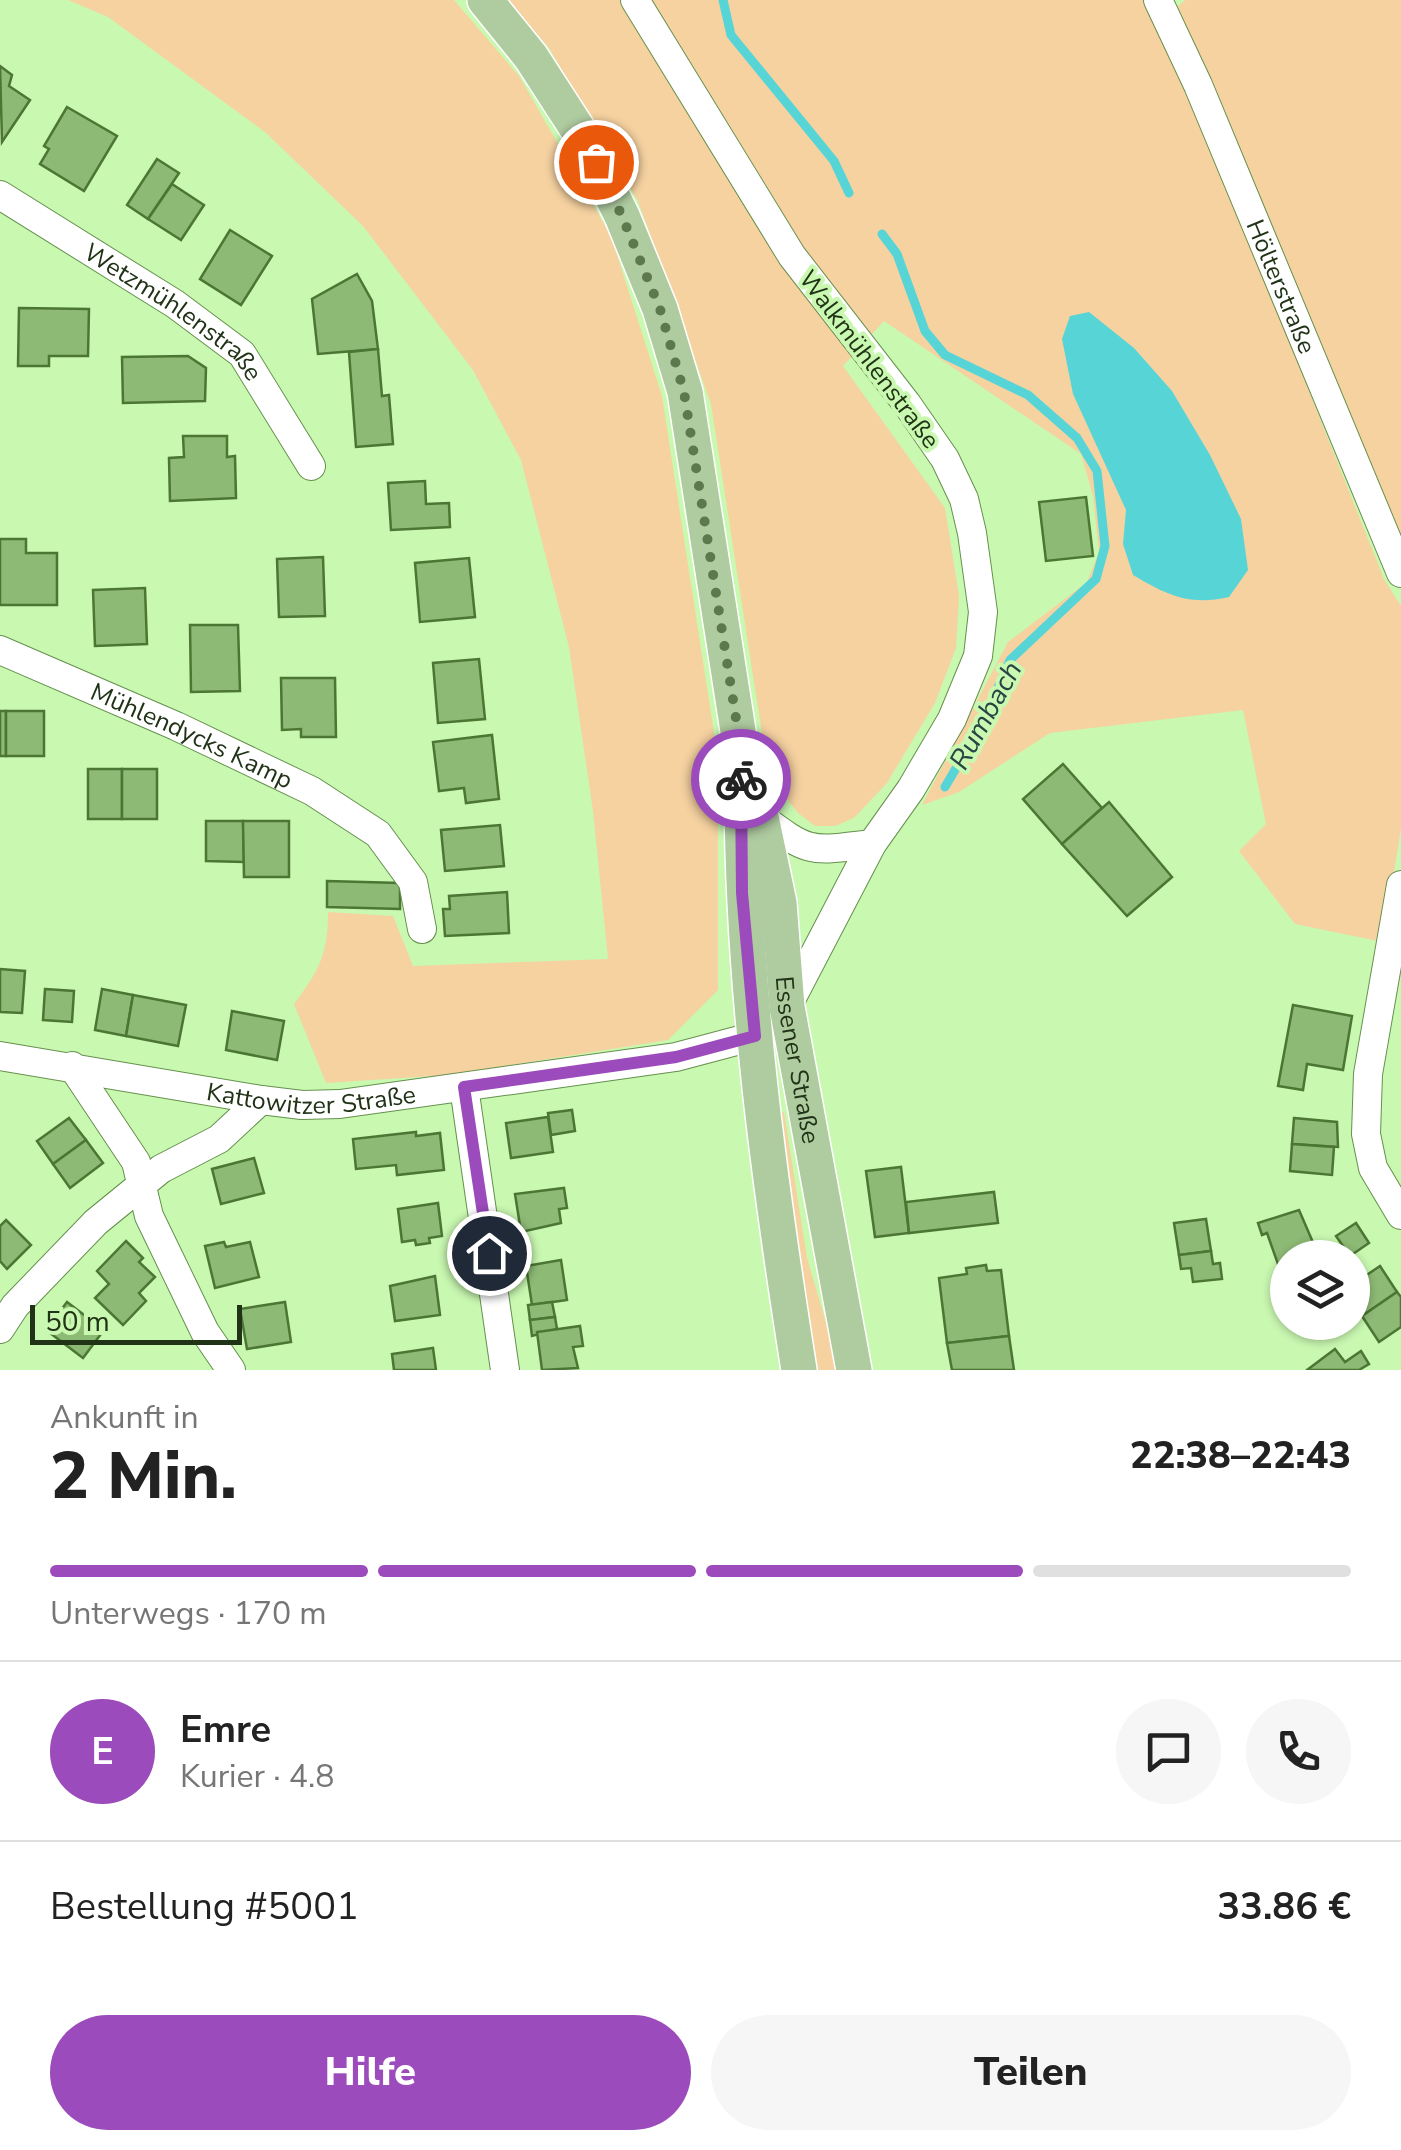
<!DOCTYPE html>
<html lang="de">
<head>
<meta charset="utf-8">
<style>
	:root { --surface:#fff; --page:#f6f6f6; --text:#222; --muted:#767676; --line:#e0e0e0; --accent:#9b4bbb }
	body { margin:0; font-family:"Nunito Sans",sans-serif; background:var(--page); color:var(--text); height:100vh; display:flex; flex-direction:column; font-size:38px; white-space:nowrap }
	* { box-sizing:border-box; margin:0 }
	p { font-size:32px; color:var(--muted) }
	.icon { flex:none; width:55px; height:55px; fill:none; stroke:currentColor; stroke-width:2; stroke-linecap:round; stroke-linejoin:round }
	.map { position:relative; height:1370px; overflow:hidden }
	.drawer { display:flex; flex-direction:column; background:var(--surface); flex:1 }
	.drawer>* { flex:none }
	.buttons { position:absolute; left:1270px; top:1240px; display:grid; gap:20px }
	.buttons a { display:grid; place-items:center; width:100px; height:100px; border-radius:50%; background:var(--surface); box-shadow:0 2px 8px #0004; font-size:50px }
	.scale { position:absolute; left:30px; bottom:25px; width:212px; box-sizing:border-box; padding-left:10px; border:5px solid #213317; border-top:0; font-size:28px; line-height:35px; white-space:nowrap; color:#213317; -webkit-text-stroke:8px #c9f8b1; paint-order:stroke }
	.pin { position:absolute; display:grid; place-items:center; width:85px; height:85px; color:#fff; margin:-42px; border:5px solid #fff; border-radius:50%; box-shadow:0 2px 10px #0007 }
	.courier { position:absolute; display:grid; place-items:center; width:100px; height:100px; margin:-50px; border:8px solid #9b4bbb; border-radius:50%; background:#fff; color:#222; box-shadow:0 2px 12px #0007 }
	.headline em { font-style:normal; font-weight:800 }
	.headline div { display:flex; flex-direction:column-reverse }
	.headline { display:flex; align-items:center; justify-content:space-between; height:170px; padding:0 50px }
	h1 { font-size:65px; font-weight:800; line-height:75px }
	.bar { display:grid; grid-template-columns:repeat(4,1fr); gap:15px 10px; align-content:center; height:120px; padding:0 50px }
	.bar i { height:12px; border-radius:8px; background:var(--line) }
	.bar .on { background:var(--accent) }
	.bar p { grid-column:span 4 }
	.line { display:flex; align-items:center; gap:25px; padding:0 50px; border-top:2px solid var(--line) }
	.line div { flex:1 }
	.round { display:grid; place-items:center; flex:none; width:105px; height:105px; border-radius:52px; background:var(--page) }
	.primary-button { display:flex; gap:20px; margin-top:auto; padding:20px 50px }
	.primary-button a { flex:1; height:115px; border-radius:60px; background:var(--accent); color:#fff; font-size:40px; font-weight:800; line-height:115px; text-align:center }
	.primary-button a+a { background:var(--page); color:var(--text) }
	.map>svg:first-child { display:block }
</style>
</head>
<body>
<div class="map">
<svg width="1401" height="1370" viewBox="0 0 1401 1370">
	<rect width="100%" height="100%" fill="#c9f8b1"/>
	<g fill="#f6d2a1">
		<path d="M68,0H454L519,76L611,236L662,396L718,759V990L668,1040L448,1075L326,1083L294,1004C319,971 328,954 328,912L393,916L413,966L608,959L593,811L569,647L521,460L473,370L363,226L265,132L108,17Z"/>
		<polygon points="507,0 1153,0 1384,579 1401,606 1401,828 1383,942 1295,924 1239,851 1266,824 1243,710 1050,733 959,792 922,805 1008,642 1087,582 1099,552 1093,496 1081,454 884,321 843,366 945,508 959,596 956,648 935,703 887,783 854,818 835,826 815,826 798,813 784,795 763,740 711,404 638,201 549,48"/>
		<polygon points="1185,0 1401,0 1401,552 1177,7"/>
		<polygon points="784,1112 807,1258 830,1336 836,1370 816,1370 778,1114"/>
	</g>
	<path fill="#57d5d6" d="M1089,312L1134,348L1172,391L1210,455L1241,519L1248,570L1229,597C1189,606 1167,595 1133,575L1123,544L1126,510L1073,394L1062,339L1070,316Z"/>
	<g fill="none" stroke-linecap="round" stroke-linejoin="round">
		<g stroke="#57d5d6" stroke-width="9">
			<polyline points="723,0 731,35 834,161 849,193"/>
			<polyline points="882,234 897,254 925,331 945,355 1028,395 1077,438 1097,471 1105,546 1096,579 1010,660 982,724 945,787"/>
		</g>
	</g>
	<g fill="#8dba75" stroke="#4c7634" stroke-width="2.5">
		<polygon points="0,66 12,75 9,86 30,100 2,142"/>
		<polygon points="67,107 117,136 84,191 40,164 49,149 44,146"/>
		<polygon points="157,159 179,173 148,219 127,205"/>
		<polygon points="172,184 204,205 181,240 148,219"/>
		<polygon points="230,230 272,256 241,305 200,279"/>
		<polygon points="357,274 372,301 378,349 318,354 312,299"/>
		<polygon points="19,308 89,309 88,356 49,356 49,366 18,366"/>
		<polygon points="378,349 382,396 389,395 393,444 356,447 349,352"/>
		<polygon points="188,356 206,368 205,401 123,403 122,357"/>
		<polygon points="183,436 227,436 227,457 235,456 236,498 170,501 169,458 184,457"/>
		<polygon points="425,481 426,504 449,503 450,527 391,530 388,483"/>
		<polygon points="1086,497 1093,556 1046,561 1039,502"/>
		<polygon points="0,539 26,539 26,553 57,553 57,605 0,605"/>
		<polygon points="323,557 325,616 279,617 277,559"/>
		<polygon points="469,558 475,617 420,622 415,563"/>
		<polygon points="145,588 147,644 95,646 93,590"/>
		<polygon points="190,625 238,625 240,691 191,692"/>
		<polygon points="479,659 485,719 438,723 433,663"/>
		<polygon points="281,678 335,678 336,737 301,737 301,729 282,730"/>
		<rect x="0" y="711" width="6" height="45"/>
		<rect x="6" y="711" width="38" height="45"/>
		<polygon points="492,735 499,799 466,803 464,788 439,791 433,742"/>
		<polygon points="1063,764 1102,808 1062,844 1023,799"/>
		<rect x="88" y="769" width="34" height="50"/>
		<rect x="122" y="769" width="35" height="50"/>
		<polygon points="1109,802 1172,877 1127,916 1062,844"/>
		<polygon points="206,821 243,821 244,862 206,861"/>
		<polygon points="243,821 289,821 289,877 244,877"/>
		<polygon points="500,825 504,866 445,871 441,830"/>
		<polygon points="327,881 400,883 400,909 327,907"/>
		<polygon points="507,892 509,933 445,936 443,909 450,909 449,896"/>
		<polygon points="0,969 25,971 22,1013 0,1012"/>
		<polygon points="45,989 74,991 72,1022 43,1020"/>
		<polygon points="102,989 133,995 126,1036 95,1030"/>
		<polygon points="133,995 186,1005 178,1046 126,1036"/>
		<polygon points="1293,1005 1352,1016 1343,1070 1307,1064 1303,1090 1278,1086"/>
		<polygon points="232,1011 284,1021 277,1060 226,1050"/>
		<polygon points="572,1110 575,1131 551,1135 548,1113"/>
		<polygon points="548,1117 553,1152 511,1158 506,1123"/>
		<polygon points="69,1118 86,1140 53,1164 37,1141"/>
		<polygon points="1294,1118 1337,1122 1338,1147 1292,1144"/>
		<polygon points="416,1132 416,1136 440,1133 444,1170 397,1175 396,1165 356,1169 353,1139"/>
		<polygon points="86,1140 103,1163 70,1188 53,1164"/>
		<polygon points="1292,1144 1334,1147 1332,1175 1290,1171"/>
		<polygon points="254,1158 264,1193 221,1204 212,1169"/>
		<polygon points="901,1167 909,1233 875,1237 866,1171"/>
		<polygon points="564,1188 567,1208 559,1209 561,1223 521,1232 515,1194"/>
		<polygon points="994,1192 998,1223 909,1233 906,1202"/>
		<polygon points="438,1203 442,1236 429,1238 430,1243 416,1245 415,1240 402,1242 398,1209"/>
		<polygon points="1299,1210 1318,1254 1288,1258 1288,1264 1279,1267 1267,1233 1262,1235 1258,1223"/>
		<polygon points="1206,1219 1211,1251 1179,1255 1174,1223"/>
		<polygon points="6,1220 31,1245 7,1269 0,1261 0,1226"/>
		<polygon points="1356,1223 1369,1243 1350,1256 1336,1236"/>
		<polygon points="126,1241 143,1258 139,1262 155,1277 139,1293 146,1301 123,1325 95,1298 109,1284 97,1271"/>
		<polygon points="224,1242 226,1247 250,1242 259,1277 215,1288 205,1246"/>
		<polygon points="1211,1251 1213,1264 1220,1263 1222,1279 1193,1282 1191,1268 1181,1269 1179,1255"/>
		<polygon points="561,1260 567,1300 532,1305 526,1266"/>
		<polygon points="986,1265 987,1271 1001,1270 1009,1336 947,1343 939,1278 967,1274 966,1268"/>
		<polygon points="1380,1266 1397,1292 1362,1316 1352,1302 1352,1285"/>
		<polygon points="435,1276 440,1315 395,1321 390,1286"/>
		<polygon points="1397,1292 1401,1297 1401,1327 1379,1342 1362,1316"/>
		<polygon points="67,1302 104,1330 83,1358 46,1330"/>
		<polygon points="285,1302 291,1342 247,1349 240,1309"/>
		<polygon points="552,1302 555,1317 530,1320 528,1305"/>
		<polygon points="555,1317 557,1329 532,1336 530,1320"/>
		<polygon points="580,1326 583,1346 573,1347 578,1368 542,1370 537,1332"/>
		<polygon points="1009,1336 1014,1370 952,1370 947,1343"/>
		<polygon points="433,1348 436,1370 394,1370 392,1354"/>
		<polygon points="1335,1349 1345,1362 1361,1351 1369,1364 1359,1370 1307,1370"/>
	</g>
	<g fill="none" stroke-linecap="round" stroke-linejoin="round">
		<defs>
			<g id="minor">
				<path id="s1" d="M1158,0L1198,85L1401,573"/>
				<path id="s2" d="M0,195L175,304L242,354L311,466"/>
				<path id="s3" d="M0,650L176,726L312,791L378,834L413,882L422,929"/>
				<path d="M761,817C811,855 811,851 872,844"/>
				<polyline points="1401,885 1368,1074 1366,1134 1373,1168 1401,1215"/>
				<path id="s4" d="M0,1056L261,1100L302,1105L340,1104L676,1057L755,1036L787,1007L872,844L911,789L952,719L978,656L983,612L972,533L964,499L945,459L907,404L792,256L635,0"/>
				<polyline points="72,1066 136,1162 149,1216 205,1332 231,1370"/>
				<polyline points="464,1087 505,1370"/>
				<polyline points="0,1329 15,1306 96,1222 161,1169 219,1139 261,1100"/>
			</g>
			<g id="major">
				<path id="s5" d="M485,0L531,57L582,136L622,216L660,309L685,392L741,750L761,817L779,903L787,1007L854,1370"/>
				<path d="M742,796C743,989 769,1180 799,1370"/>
			</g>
		</defs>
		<use href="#minor" stroke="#65904d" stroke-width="30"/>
		<use href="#major" stroke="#fff" stroke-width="38"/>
		<use href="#minor" stroke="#fff" stroke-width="28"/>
		<use href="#major" stroke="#afcba0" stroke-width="35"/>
	</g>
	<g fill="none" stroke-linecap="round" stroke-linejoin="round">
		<polyline stroke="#5c784d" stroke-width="10" stroke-dasharray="0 18" points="596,162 622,216 660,309 684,392 741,750 741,779"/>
		<polyline stroke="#9b4bbb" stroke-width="12" points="489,1253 464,1087 676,1057 755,1036 742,893 741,779"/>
	</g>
	<g text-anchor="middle" stroke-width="8" stroke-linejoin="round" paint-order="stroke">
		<g font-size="25" fill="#213317" stroke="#c9f8b1">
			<text dy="9" stroke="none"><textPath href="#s1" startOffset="312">Hölterstraße</textPath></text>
			<text dy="9" stroke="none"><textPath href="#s2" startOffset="210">Wetzmühlenstraße</textPath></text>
			<text transform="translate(870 359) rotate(53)" y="9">Walkmühlenstraße</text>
			<text dy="9" stroke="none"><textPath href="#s3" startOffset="210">Mühlendycks Kamp</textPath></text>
			<text dy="9" stroke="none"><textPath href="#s5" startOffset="1122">Essener Straße</textPath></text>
			<text dy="9" stroke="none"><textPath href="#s4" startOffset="315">Kattowitzer Straße</textPath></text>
		</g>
		<g font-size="28" font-style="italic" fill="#294444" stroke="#c9f8b1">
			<text transform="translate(985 715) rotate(-61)" y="10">Rumbach</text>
		</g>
	</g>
</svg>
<div class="buttons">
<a><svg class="icon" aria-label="layers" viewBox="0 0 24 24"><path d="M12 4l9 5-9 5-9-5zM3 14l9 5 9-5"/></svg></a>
</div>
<div class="scale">50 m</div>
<div class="pin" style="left:596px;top:162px;background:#ea580c"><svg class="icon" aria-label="bag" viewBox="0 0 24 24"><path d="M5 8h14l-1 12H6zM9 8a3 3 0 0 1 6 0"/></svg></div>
<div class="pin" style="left:489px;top:1253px;background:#1f2937"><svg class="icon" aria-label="home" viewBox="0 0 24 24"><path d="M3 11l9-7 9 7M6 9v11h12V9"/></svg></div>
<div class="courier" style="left:741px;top:779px"><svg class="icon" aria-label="bike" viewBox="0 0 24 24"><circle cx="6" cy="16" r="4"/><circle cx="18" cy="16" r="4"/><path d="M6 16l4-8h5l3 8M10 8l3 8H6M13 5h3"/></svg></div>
</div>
<section class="drawer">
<div class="headline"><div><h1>2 Min.</h1><p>Ankunft in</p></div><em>22:38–22:43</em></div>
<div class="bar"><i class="on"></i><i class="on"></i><i class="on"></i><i></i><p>Unterwegs · 170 m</p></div>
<div class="line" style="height:180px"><b class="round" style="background:var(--accent);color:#fff">E</b><div><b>Emre</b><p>Kurier · 4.8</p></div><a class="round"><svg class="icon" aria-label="chat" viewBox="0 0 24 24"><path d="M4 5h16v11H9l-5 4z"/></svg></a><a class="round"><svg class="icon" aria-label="phone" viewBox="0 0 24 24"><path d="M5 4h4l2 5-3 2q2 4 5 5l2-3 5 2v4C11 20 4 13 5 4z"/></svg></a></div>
<div class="line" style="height:130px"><div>Bestellung #5001</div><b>33.86 €</b></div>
<div class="primary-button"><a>Hilfe</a><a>Teilen</a></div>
</section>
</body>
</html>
